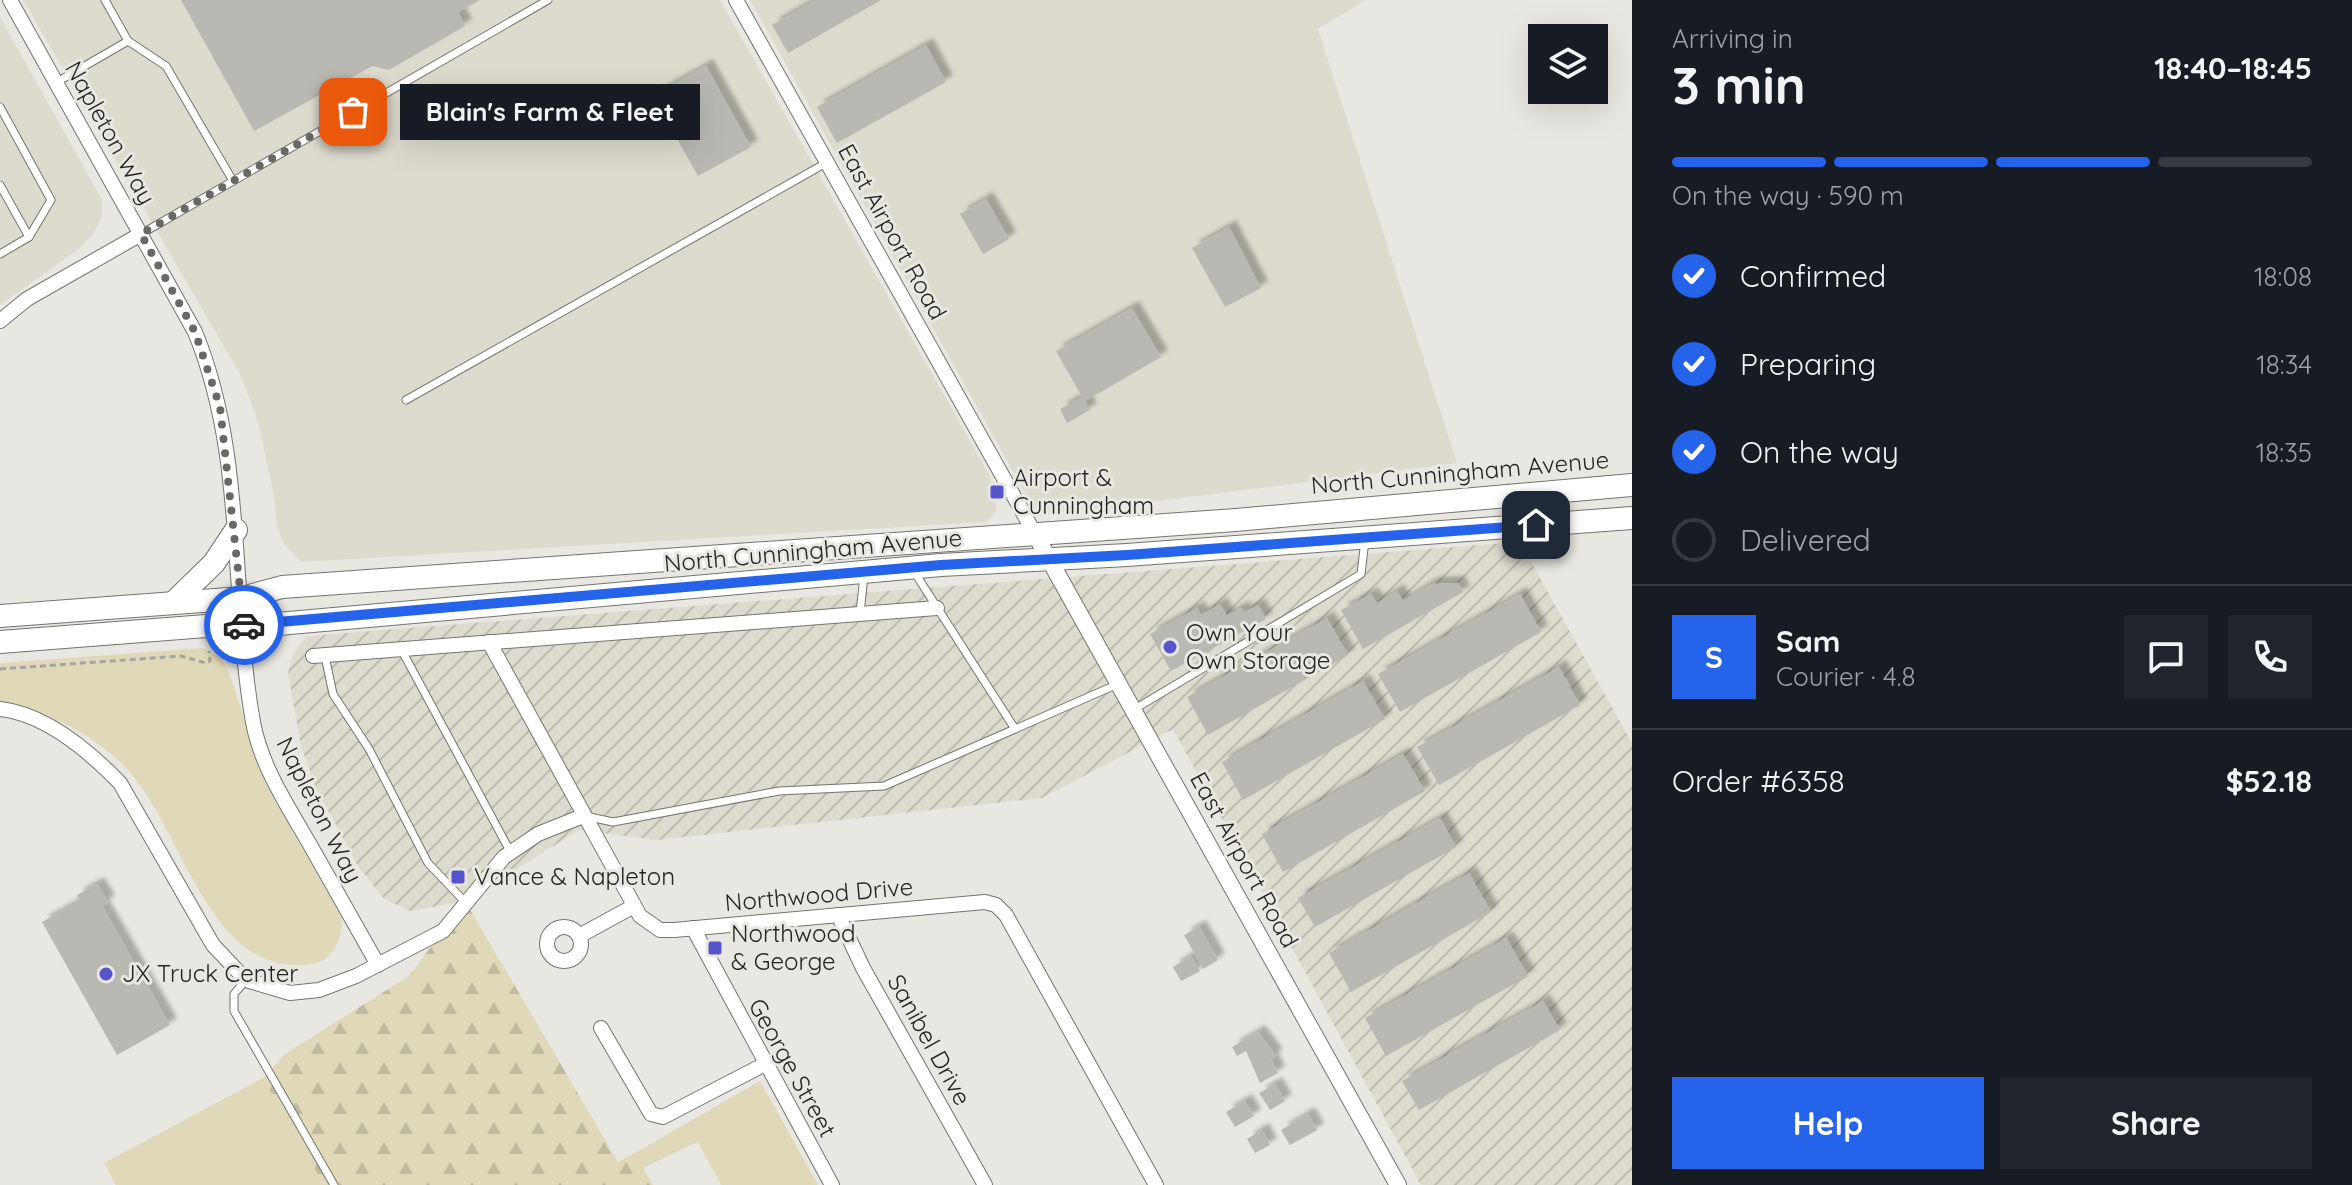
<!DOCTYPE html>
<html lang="en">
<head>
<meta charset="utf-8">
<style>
	:root { --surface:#171b24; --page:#20242c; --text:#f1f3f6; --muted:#9ea1a6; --line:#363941; --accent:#2563eb }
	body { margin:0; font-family:Quicksand,sans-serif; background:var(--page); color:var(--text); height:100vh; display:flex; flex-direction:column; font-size:30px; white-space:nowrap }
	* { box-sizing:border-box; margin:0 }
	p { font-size:26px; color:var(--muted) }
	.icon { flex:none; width:44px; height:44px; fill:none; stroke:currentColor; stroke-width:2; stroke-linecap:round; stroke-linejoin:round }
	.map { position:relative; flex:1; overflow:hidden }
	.panel { display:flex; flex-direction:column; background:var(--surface); width:720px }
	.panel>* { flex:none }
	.tools { position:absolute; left:1528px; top:24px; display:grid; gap:16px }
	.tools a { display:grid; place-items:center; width:80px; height:80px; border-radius:0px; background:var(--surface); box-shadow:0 8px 32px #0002; font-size:40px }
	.pin { position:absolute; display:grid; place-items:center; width:68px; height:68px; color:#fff; margin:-34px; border-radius:16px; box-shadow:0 4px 12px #0006 }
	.courier { position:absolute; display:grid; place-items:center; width:80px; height:80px; margin:-40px; border:6px solid #2563eb; border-radius:50%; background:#fff; color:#222; box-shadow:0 2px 10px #0007 }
	.bubble { position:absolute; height:56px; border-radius:0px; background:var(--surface); box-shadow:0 8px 32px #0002; font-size:26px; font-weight:800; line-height:56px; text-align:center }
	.overview em { font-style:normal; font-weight:800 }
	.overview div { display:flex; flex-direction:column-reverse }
	.overview { display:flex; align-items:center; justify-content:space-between; height:136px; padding:0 40px }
	h1 { font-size:52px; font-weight:800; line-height:60px }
	.bar { display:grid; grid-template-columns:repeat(4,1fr); gap:12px 8px; align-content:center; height:96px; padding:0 40px }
	.bar i { height:10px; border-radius:6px; background:var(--line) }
	.bar .active { background:var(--accent) }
	.bar p { grid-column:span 4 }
	.line { display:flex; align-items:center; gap:20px; padding:0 40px; border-top:2px solid var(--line) }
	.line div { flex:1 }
	.round { display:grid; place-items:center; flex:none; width:84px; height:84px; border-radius:0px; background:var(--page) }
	ol { padding:0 40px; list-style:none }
	li { display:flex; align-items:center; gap:24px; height:88px }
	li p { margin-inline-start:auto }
	li .icon { padding:8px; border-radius:50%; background:var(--accent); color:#fff; stroke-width:4 }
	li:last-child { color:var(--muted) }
	li i { width:44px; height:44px; border:4px solid var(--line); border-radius:50% }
	.cta { display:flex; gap:16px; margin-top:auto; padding:16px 40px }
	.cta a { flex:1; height:92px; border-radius:0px; background:var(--accent); color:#fff; font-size:32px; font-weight:800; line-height:92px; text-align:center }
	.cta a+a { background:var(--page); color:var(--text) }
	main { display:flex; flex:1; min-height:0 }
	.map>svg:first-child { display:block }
</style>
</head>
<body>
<main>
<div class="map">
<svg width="1632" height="1185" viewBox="0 0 1632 1185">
	<defs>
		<pattern id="industrial-furrows" width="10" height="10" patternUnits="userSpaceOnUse" patternTransform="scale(2)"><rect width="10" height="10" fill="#dddbce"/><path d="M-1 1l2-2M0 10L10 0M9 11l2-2" fill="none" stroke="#bebcb1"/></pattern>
		<pattern id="forest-firs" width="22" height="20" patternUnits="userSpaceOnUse" patternTransform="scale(2)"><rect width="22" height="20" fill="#dfd9b9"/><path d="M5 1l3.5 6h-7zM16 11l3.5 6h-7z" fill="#bfba9f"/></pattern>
		<filter id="shadow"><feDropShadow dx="7" dy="-7" stdDeviation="2" flood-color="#0004"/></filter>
	</defs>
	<rect width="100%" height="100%" fill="#e8e7e1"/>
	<g fill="#dddbce">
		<polygon points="23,0 720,0 990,476 997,510 986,522 302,562 284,545 277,527 273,490 258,422 241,376"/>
		<polygon points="750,0 1366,0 1318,29 1457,463 1038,516"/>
		<polygon points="0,17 102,200 102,217 93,234 76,251 0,305"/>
	</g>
	<polygon fill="url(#industrial-furrows)" points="1520,542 1632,743 1632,1185 1421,1185 1173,729 1042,798 657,840 579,830 465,901 410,911 384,899 358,866 316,788 301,746 288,673 294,652 307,636"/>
	<g fill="#dfd9b9">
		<path d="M203,648L221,658L229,672L266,785L342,918C342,933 338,951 323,960C314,965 303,965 293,965C205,961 180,825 127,769C91,732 50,713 0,702V663Z"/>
		<polygon points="263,1078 324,1185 116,1185 104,1163"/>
		<polygon points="760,1081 818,1185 721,1185 698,1142 643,1168 635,1153"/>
	</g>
	<polygon fill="url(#forest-firs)" points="465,901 618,1162 635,1153 653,1185 324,1185 263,1078 285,1054 409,976"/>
	<g fill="#b9b8b3" filter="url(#shadow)">
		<polygon points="181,0 480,0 458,12 465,26 389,70 372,66 254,131"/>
		<polygon points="816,0 881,0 788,53 772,25"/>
		<polygon points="926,45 946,82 837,143 817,107"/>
		<polygon points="706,66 751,147 698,176 653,96"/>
		<polygon points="986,199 1009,239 983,254 960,214"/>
		<polygon points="1229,227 1261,288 1225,307 1192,248"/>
		<polygon points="1132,308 1161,357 1085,401 1090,410 1067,423 1060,409 1082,397 1056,351"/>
		<polygon points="1458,583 1463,592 1363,649 1341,610 1371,594 1377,603 1397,591 1403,601 1432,584"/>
		<polygon points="1520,594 1541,632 1400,712 1378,674"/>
		<polygon points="1220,604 1227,616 1241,608 1244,612 1258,605 1266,619 1171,671 1150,634 1197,608 1201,615"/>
		<polygon points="1327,618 1348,655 1208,735 1187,697"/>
		<polygon points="1559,667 1580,705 1439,785 1417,747"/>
		<polygon points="1363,681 1385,719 1243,800 1222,762"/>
		<polygon points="1403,754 1425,791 1283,872 1262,834"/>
		<polygon points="1440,818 1456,847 1315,927 1298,898"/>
		<polygon points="1469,873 1491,912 1351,992 1329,953"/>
		<polygon points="97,884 108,902 102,906 170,1025 117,1055 42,922 80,901 77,895"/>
		<polygon points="1199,927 1218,960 1203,969 1184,935"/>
		<polygon points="1506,938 1528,976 1386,1056 1365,1018"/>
		<polygon points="1191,956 1200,971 1181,981 1173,967"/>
		<polygon points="1543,1001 1560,1030 1419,1110 1402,1081"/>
		<polygon points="1258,1032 1276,1056 1271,1059 1278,1073 1260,1083 1246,1051 1237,1056 1232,1047"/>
		<polygon points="1275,1084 1285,1101 1270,1110 1259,1093"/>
		<polygon points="1245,1101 1254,1116 1235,1127 1226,1112"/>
		<polygon points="1308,1114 1317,1130 1290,1145 1281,1130"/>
		<polygon points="1262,1130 1270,1145 1255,1153 1247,1139"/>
	</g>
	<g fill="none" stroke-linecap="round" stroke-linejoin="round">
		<defs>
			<g id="service">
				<polyline points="105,0 128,41"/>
				<polyline points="57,82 128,41 166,66 233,181"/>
				<polyline points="0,107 51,200 29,237 0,254"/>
				<polyline points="0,185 29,237"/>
				<polyline points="141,234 548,0"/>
				<polyline points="406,400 826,163"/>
				<polyline points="913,570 1015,729 1118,684"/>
				<polyline points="860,613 864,576"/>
				<polyline points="401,649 510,851"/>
				<polyline points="325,656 333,694 369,749 428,863 466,903"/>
				<polyline points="1133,710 1361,574 1365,540"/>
				<polyline points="585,816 613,822 779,791 884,786 1015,729"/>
				<polyline points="246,980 234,994 234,1011 334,1185"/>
			</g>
			<g id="minor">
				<path d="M10,0L195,332C246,456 230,592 253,722C261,766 287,805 309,843C332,884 355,924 378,965"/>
				<polyline points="736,0 1035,534"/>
				<polyline points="0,321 27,299 141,234"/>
				<polyline points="489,642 640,916 660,930 674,930 985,902 996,905 1006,915 1156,1185"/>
				<polyline points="313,656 937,608"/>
				<path d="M0,709C46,714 89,751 120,783L213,945L246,980L290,993L319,990L356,976L443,931L504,857L538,834L583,816"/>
				<polyline points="838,915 863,968 985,1185"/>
				<circle cx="564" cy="944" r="17"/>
				<polyline points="693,928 832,1185"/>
				<polyline points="579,936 634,906"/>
				<polyline points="601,1028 651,1114 663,1117 765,1064"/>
			</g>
			<polyline id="tertiary" points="1035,534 1398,1185"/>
			<g id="primary">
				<polyline points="173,603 214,563 236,530"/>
				<polyline points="0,616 242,598 282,587 1236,520 1632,485"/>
				<polyline points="0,642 206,626 244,627 941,565 1127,555 1632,518"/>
			</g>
		</defs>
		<use href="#service" stroke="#75746f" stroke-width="9"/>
		<use href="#minor" stroke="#75746f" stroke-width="16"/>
		<use href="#tertiary" stroke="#75746f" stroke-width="18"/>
		<use href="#primary" stroke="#75746f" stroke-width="24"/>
		<polyline stroke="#a5a49f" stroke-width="3" stroke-dasharray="6 4" stroke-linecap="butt" points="0,669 181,656 206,663 210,661 209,651"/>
		<use href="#service" stroke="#fff" stroke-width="7"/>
		<use href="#minor" stroke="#fff" stroke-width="14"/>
		<use href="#tertiary" stroke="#fff" stroke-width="16"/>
		<use href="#primary" stroke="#fff" stroke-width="22"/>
	</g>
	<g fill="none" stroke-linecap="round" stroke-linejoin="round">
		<polyline stroke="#696865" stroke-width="8" stroke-dasharray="0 14.4" points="244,625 220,407 195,332 141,234 353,112"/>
		<polyline stroke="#2563eb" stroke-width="10" points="244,625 941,565 1127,555 1536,525"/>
	</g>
	<g fill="#5654cb" stroke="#e8e7e1" stroke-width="3">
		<rect x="989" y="484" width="16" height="16" rx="4"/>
		<circle cx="1170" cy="647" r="8"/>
		<rect x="450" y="869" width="16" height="16" rx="4"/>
		<rect x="707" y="940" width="16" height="16" rx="4"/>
		<circle cx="106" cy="974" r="8"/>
	</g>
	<g text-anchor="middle" stroke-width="6" stroke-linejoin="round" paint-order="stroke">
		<g font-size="24" fill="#252422" stroke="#e8e7e1">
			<text transform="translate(110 133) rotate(61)" y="8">Napleton Way</text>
			<text transform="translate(892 232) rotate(61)" y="8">East Airport Road</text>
			<text transform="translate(1460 473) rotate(-5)" y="8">North Cunningham Avenue</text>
			<text transform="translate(813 551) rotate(-5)" y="8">North Cunningham Avenue</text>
			<text transform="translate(319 810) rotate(63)" y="8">Napleton Way</text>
			<text transform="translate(1244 860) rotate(61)" y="8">East Airport Road</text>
			<text transform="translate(819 895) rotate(-5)" y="8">Northwood Drive</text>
			<text transform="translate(929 1040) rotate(61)" y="8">Sanibel Drive</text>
			<text transform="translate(792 1068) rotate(61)" y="8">George Street</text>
		</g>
		<g font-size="24" fill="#252422" stroke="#e8e7e1" text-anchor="start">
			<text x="1013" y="486">Airport &amp;<tspan x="1013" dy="28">Cunningham</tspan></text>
			<text x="1186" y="641">Own Your<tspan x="1186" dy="28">Own Storage</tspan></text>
			<text x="474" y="885">Vance &amp; Napleton</text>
			<text x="731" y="942">Northwood<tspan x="731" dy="28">&amp; George</tspan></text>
			<text x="122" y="982">JX Truck Center</text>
		</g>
	</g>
</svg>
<div class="tools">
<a><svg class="icon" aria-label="layers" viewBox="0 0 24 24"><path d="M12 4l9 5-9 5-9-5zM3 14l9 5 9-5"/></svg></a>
</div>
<div class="pin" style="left:353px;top:112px;background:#ea580c"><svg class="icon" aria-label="bag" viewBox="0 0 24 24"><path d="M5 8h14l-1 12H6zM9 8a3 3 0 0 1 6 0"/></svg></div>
<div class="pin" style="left:1536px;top:525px;background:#1f2937"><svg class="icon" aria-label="home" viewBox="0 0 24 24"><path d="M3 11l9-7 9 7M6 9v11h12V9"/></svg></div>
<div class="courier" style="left:244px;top:625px"><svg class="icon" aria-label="car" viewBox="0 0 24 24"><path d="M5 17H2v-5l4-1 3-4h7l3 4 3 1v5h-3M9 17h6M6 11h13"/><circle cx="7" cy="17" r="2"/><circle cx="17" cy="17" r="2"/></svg></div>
<div class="bubble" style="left:400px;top:84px;width:300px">Blain's Farm &amp; Fleet</div>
</div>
<section class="panel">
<div class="overview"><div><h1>3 min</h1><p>Arriving in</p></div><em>18:40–18:45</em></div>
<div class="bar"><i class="active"></i><i class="active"></i><i class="active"></i><i></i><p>On the way · 590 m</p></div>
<ol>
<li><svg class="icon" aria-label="check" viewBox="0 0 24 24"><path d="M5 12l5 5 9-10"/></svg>Confirmed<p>18:08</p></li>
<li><svg class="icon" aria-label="check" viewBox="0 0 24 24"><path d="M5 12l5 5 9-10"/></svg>Preparing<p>18:34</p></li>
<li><svg class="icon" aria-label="check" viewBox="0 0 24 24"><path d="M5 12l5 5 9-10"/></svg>On the way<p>18:35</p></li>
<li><i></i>Delivered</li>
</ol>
<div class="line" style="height:144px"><b class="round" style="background:var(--accent);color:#fff">S</b><div><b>Sam</b><p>Courier · 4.8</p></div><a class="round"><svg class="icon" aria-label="chat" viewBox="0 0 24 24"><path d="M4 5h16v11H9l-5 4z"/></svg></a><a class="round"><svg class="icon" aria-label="phone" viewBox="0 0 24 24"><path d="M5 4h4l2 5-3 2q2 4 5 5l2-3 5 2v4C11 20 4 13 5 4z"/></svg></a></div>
<div class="line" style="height:104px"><div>Order #6358</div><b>$52.18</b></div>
<div class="cta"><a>Help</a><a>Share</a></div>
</section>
</main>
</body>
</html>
